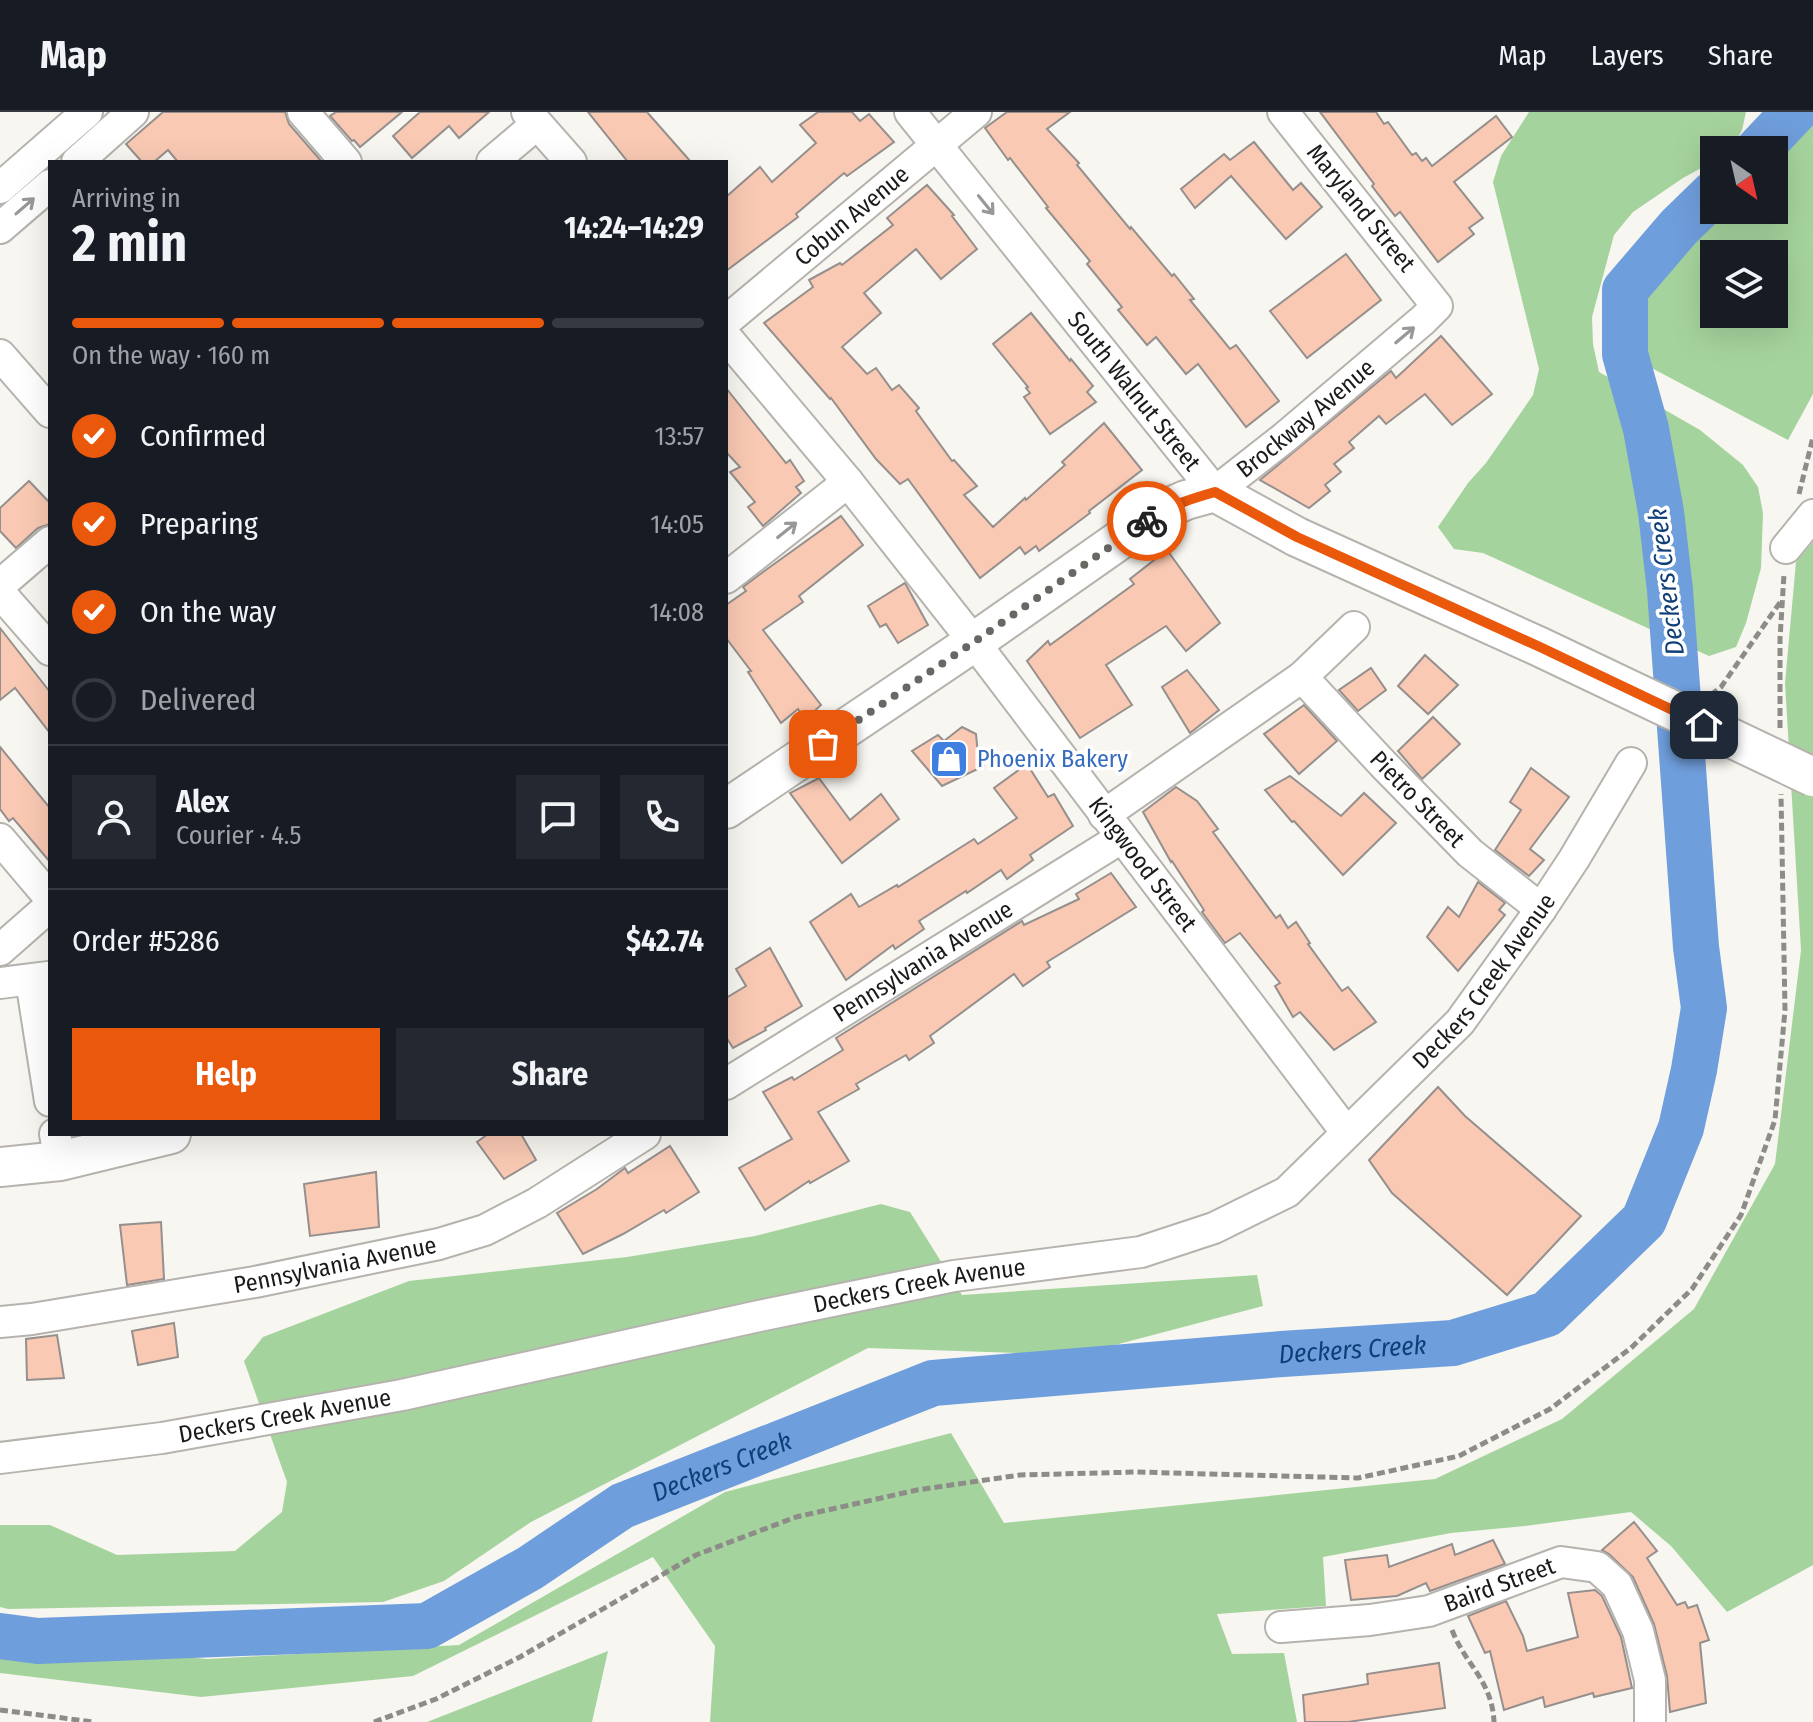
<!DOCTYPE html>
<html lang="en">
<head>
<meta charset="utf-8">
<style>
	:root { --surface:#171b24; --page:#242831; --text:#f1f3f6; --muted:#9ea1a6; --line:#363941; --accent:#ea580c }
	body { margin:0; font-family:"Fira Sans Condensed",sans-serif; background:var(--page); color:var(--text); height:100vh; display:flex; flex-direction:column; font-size:30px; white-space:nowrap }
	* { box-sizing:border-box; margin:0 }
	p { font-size:26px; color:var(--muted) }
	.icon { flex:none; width:44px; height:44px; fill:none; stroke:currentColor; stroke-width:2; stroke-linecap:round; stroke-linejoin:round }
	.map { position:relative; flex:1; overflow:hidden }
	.sheet { position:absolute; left:48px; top:48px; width:680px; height:976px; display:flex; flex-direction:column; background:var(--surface); border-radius:0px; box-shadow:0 8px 32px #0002 }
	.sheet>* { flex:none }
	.needle { width:52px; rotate:146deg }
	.controls { position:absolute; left:1700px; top:24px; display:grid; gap:16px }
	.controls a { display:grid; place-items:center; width:88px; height:88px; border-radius:0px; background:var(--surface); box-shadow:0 8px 32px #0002; font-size:40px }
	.pin { position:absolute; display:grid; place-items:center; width:68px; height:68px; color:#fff; margin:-34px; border-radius:16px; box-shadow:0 4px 12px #0006 }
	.courier { position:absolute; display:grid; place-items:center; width:80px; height:80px; margin:-40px; border:6px solid #ea580c; border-radius:50%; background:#fff; color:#222; box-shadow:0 2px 10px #0007 }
	.head em { font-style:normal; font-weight:700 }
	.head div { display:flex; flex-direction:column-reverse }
	.head { display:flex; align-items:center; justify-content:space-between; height:136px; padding:0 24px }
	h1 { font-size:52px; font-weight:700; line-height:60px }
	.bar { display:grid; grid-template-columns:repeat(4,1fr); gap:12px 8px; align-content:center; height:96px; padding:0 24px }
	.bar i { height:10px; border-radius:6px; background:var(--line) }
	.bar .selected { background:var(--accent) }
	.bar p { grid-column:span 4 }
	.line { display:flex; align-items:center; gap:20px; padding:0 24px; border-top:2px solid var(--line) }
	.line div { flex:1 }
	.round { display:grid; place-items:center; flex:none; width:84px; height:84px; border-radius:0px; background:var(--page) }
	ol { padding:0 24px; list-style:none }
	li { display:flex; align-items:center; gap:24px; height:88px }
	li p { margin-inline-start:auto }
	li .icon { padding:8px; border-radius:50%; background:var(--accent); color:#fff; stroke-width:4 }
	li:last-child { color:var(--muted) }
	li i { width:44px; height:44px; border:4px solid var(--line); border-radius:50% }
	.primary-button { display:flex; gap:16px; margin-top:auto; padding:16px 24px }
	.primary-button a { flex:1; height:92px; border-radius:0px; background:var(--accent); color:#fff; font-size:32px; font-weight:700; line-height:92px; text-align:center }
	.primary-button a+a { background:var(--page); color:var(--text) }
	header { display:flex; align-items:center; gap:48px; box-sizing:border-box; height:112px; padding:0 40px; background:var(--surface); border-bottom:2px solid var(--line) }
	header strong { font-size:38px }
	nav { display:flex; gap:44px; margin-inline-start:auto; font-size:28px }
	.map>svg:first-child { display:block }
</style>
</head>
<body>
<header>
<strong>Map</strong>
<nav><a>Map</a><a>Layers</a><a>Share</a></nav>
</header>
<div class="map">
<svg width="1813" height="1610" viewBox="0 0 1813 1610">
	<rect width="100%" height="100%" fill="#f8f6f0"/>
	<g fill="#a5d39d" fill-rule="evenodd">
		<polygon points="1529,0 1746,0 1742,18 1732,38 1714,38 1714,49 1683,66 1633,100 1614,123 1592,205 1593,232 1599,260 1700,318 1743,353 1758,375 1763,401 1761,456 1746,511 1736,535 1709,544 1483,441 1454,437 1438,415 1468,371 1486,351 1533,283 1539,257 1493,70 1501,44"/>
		<path d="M1804,0H1813V282L1788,328L1625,242V178L1714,89V98H1774V38H1765ZM1774,142V202H1714V142Z"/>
		<polygon points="1813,430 1813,1453 1727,1500 1671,1434 1631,1400 1525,1414 1451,1421 1323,1445 1326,1494 1217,1502 1232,1542 1284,1541 1297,1610 710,1610 715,1534 653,1445 413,1564 201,1585 0,1561 0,1526 207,1547 459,1533 725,1380 951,1321 1004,1411 1435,1367 1562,1307 1694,1197 1775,1052 1801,838 1785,571 1796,450"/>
		<polygon points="881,1092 910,1100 962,1183 1257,1163 1263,1194 1077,1243 868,1236 531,1410 444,1469 383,1490 8,1497 0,1495 0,1413 50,1413 117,1443 235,1439 282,1400 287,1370 244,1249 263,1225 409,1169 627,1145 755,1124"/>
		<polygon points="608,1539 592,1610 427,1610"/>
	</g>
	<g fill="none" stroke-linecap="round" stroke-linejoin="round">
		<g stroke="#6f9edc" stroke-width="46">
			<polyline points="1758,38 1794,0"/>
			<path id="s1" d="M0,1524L38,1529L427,1514L530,1456L622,1394L933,1271L1282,1242L1453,1231L1547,1202L1644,1108L1681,1016L1694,958L1704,896L1696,835L1670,478L1661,400L1646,317L1625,242V178L1679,115L1714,81"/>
		</g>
	</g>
	<g fill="#f9c9b3" stroke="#958f8d" stroke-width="2">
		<polygon points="163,0 285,0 289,12 322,50 178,50 168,38 154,50 142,50 126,32"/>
		<polygon points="336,0 402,0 360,35 354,28 352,29 330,4"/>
		<polygon points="420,0 489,0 459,26 449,14 412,46 393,24"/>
		<polygon points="588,0 647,0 691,50 628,50"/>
		<polygon points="818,0 852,0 860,9 869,2 894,30 847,64 844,61 796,102 798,105 726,159 726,85 760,55 772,70 816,31 800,13"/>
		<polygon points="1007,0 1070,0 1047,17 1079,51 1077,53 1130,117 1131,115 1172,164 1174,162 1194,187 1190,188 1230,237 1236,233 1279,289 1246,315 1198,252 1186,262 1156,225 1147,233 1118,198 1122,195 1087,152 1090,149 1046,96 1048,95 1010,46 1008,48 985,16"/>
		<polygon points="1320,0 1376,0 1384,12 1388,10 1412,43 1416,41 1422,49 1426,46 1432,54 1496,4 1512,25 1454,70 1483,106 1469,116 1474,122 1438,150 1400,100 1395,104 1372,74 1374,72"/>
		<polygon points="1254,30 1293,78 1301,71 1322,95 1286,127 1231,64 1195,96 1181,77 1224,42 1230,48"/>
		<polygon points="927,73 954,103 952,104 977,137 941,167 916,137 864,181 881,201 842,235 867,262 876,256 892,278 899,273 919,296 916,299 952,349 954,348 977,374 964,383 993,415 1025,386 1026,388 1065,353 1062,350 1104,311 1142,358 1089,399 1090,401 1039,439 1036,434 1025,442 1020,435 980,466 908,367 900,372 876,347 831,286 830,287 764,211 813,175 809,168 840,151 842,153 893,113 887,106"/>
		<polygon points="1346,142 1381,188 1307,246 1270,199"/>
		<polygon points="1031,201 1070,249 1071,247 1093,274 1087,280 1096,290 1050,322 1024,285 1030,281 1026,276 1028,275 993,232"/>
		<polygon points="1441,224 1492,282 1452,313 1425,282 1386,312 1379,304 1349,330 1354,336 1334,352 1341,360 1325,373 1330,379 1309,396 1260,368 1391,259 1396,266"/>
		<polygon points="726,276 786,351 790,348 804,369 796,375 801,381 763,414 748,395 755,390 730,360 740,355 726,340"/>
		<polygon points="29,369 50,391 50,412 38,416 16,436 0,419 0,396"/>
		<polygon points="841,404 863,433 799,484 803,490 763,518 821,593 805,608 798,597 781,611 748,560 751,559 726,526 726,493 746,479 743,475 763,460"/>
		<polygon points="1167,438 1220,511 1186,539 1166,514 1106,553 1132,593 1080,626 1027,549 1048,529 1050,533 1134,472 1130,467"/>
		<polygon points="905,471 928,513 898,531 886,512 880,515 868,494"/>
		<polygon points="0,516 50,580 50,621 15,576 0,588"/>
		<polygon points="1425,543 1458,573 1428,602 1398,574"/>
		<polygon points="1371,556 1386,578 1358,599 1339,578"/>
		<polygon points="1187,558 1219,598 1190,621 1162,575"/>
		<polygon points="1304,593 1337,629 1299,662 1264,622"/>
		<polygon points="1433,605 1460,632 1422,667 1398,639"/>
		<polygon points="962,615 976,622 978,643 984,654 942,674 912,639 938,623 944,629"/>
		<polygon points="0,635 50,696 50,750 13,706 9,709 0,697"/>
		<polygon points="1027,652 1048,685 1054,682 1073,714 1030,743 1033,748 1007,767 1001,758 967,781 966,779 919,809 924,817 895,837 893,833 846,868 810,810 851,782 859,795 897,773 898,775 974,727 978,732 1017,706 994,676"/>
		<polygon points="1531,656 1569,685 1530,737 1544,748 1529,764 1495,738 1521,698 1510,690"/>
		<polygon points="1290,664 1341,704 1364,681 1396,711 1343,763 1294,709 1292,710 1265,678"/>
		<polygon points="819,666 850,708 881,682 899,707 842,751 790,681"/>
		<polygon points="1176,675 1197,689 1218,717 1213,720 1276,806 1280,803 1288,816 1296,810 1310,831 1308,832 1342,879 1348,875 1376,910 1334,938 1300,900 1293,905 1275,874 1280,871 1240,821 1225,831 1202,800 1204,798 1172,749 1171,750 1143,700"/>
		<polygon points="1111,761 1136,795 1047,850 1050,855 1023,874 1014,862 930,924 934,931 909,948 906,943 856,972 859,977 818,1000 849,1049 810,1071 809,1069 765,1098 739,1056 792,1027 763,980 792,965 794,968 843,938 836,926 1022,809 1024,813 1079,787 1076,782"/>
		<polygon points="1478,770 1505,791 1499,798 1505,803 1458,859 1427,825 1448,795 1459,805"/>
		<polygon points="770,836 802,894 765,916 766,918 733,936 726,925 726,886 746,874 736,857"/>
		<polygon points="1438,975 1465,1004 1581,1104 1507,1183 1392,1081 1369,1048"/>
		<polygon points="488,1022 521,1022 536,1048 504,1067 477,1030"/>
		<polygon points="670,1034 699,1080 666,1101 664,1098 623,1122 583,1142 557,1101 597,1077 625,1056 628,1061"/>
		<polygon points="376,1060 379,1115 310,1124 304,1072"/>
		<polygon points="161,1110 164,1167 127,1173 120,1113"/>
		<polygon points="174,1211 178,1245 138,1253 132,1219"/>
		<polygon points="57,1223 64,1266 27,1268 26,1227"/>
		<polygon points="1634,1410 1657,1439 1647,1446 1677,1493 1685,1490 1688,1496 1697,1493 1709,1528 1700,1531 1706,1591 1670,1600 1667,1564 1654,1512 1633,1465 1609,1442 1602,1438"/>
		<polygon points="1493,1428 1505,1452 1430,1479 1426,1471 1397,1484 1351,1488 1345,1448 1387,1443 1389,1455 1452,1432 1455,1443"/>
		<polygon points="1595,1478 1602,1484 1621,1525 1632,1576 1594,1585 1593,1581 1545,1595 1543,1585 1504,1598 1490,1539 1485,1541 1468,1504 1506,1489 1523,1524 1527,1539 1578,1525 1568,1481"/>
		<polygon points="1439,1551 1445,1596 1348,1610 1305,1610 1303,1583 1368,1572 1367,1562"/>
	</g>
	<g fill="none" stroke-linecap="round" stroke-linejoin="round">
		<defs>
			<g id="minor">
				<polyline points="303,0 346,50"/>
				<polyline points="527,0 571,50"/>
				<path id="s2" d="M910,0L1215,380L1284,326L1423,208L1437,194L1283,0"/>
				<polyline points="77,50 133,0"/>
				<polyline points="492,50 537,12"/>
				<polyline points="0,76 87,0"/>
				<polyline points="0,116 50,73"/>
				<path id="s3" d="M726,209L976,0"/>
				<path id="s4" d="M726,225L848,370L974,530L1346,1020"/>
				<polyline points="0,243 50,300"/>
				<polyline points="1786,436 1813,403"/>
				<polyline points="726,466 848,370"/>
				<polyline points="0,473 50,430"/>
				<polyline points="0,481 50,538"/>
				<path id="s5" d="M1302,565L1383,652L1470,741L1541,797"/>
				<polyline points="1104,703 1302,565 1354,515"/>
				<polyline points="0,727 50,786"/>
				<polyline points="0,838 50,794"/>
				<polyline points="31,868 50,989"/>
				<polyline points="0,871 48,865"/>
				<path id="s6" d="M726,972L1121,726"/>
				<polyline points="55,1022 60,1049"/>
				<path id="s7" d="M0,1210L32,1207L255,1170L439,1132L485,1118L537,1091L645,1022"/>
				<path id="s8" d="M0,1346L162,1326L402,1283L759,1204L954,1164L1141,1140L1214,1116L1287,1080L1460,910L1541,797L1574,747L1631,651"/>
				<path id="s9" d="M1281,1515L1370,1508L1429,1499L1561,1450L1597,1455L1617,1473L1638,1519L1650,1568V1610"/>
			</g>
			<g id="major">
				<polyline points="726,697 974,530 1161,399 1186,388 1215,380 1297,425"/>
				<polyline points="0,1055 60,1049 171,1022"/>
			</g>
		</defs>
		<use href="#minor" stroke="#b6b3ae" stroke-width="34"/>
		<use href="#major" stroke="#b6b3ae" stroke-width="42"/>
		<g stroke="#8d8c88" stroke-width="5" stroke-dasharray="8 4" stroke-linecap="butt">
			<polyline points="1799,382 1813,325"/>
			<polyline points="1711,583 1721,575 1781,489"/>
			<polyline points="1780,616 1780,527 1784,462"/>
			<path d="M1452,1518C1466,1554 1492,1568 1494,1610"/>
			<polyline points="0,1598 94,1610"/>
			<polyline points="374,1610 436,1587 520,1545 696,1443 796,1405 917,1378 1020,1363 1136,1360 1358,1366 1459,1344 1550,1297 1631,1236 1692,1177 1741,1103 1775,1008 1785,898 1781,682"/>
		</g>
		<use href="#minor" stroke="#fff" stroke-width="30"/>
		<use href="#major" stroke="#fff" stroke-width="38"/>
		<defs>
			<polyline id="major-bridge" points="1297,425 1540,535 1813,665"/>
		</defs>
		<use href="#major-bridge" stroke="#b6b3ae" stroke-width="42" stroke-linecap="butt"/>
		<use href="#major-bridge" stroke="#fff" stroke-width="38"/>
	</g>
	<defs><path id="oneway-shaft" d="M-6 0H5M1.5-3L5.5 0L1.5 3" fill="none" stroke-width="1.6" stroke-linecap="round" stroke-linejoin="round" transform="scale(2)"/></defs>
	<g stroke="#989897">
		<use href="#oneway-shaft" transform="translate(986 93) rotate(51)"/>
		<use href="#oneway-shaft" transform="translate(25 94) rotate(-41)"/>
		<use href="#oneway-shaft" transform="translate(1405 223) rotate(-40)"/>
		<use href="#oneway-shaft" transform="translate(787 418) rotate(-39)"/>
	</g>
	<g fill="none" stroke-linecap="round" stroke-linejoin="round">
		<polyline stroke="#686764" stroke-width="8" stroke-dasharray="0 14.4" points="823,632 974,530 1147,409"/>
		<path stroke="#ea580c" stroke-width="10" d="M1147,409C1168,394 1190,387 1215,380L1297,425L1540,535L1704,613"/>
	</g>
	<defs>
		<symbol id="shop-square" viewBox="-11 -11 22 22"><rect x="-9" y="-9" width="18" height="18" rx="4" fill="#3f7fe0" stroke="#fff"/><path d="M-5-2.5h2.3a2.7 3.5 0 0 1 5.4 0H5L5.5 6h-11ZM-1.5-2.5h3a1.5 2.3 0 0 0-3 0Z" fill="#fff"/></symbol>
	</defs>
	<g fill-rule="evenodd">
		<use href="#shop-square" x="927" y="625" width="44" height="44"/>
	</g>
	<g text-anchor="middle" stroke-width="7" stroke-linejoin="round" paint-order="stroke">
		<g font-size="24" fill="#1b1a18" stroke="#fff">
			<text transform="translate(1361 96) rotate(51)" y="8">Maryland Street</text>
			<text dy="8" stroke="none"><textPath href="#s3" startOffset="164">Cobun Avenue</textPath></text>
			<text dy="8" stroke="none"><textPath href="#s2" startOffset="358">South Walnut Street</textPath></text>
			<text dy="8" stroke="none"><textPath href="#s2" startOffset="604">Brockway Avenue</textPath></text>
			<text dy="8" stroke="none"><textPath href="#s5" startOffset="168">Pietro Street</textPath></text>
			<text dy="8" stroke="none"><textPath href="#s4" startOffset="672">Kingwood Street</textPath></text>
			<text dy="8" stroke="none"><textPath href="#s6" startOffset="232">Pennsylvania Avenue</textPath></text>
			<text dy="8" stroke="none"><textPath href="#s8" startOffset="1608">Deckers Creek Avenue</textPath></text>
			<text dy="8" stroke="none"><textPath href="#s7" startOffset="340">Pennsylvania Avenue</textPath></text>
			<text dy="8" stroke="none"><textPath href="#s8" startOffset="936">Deckers Creek Avenue</textPath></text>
			<text dy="8" stroke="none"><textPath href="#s8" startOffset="288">Deckers Creek Avenue</textPath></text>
			<text dy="8" stroke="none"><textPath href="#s9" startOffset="224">Baird Street</textPath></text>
		</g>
		<g font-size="24" fill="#366cbe" stroke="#fff" text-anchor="start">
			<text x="977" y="655">Phoenix Bakery</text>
		</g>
		<g font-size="26" font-style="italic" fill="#0f3f77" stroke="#fff">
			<text transform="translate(1666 470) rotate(-97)" y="9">Deckers Creek</text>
			<text dy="9" stroke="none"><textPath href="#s1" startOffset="1412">Deckers Creek</textPath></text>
			<text dy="9" stroke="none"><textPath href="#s1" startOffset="764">Deckers Creek</textPath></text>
		</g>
	</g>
</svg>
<div class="controls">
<a><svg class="needle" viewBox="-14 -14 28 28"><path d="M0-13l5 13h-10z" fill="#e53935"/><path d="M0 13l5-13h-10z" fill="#9ea1a6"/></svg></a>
<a><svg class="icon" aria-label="layers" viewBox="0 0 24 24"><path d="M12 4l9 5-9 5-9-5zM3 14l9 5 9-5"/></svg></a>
</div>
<div class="pin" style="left:823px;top:632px;background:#ea580c"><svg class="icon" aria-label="bag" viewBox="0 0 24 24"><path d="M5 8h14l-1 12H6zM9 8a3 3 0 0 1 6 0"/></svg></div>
<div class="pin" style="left:1704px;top:613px;background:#1f2937"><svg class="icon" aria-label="home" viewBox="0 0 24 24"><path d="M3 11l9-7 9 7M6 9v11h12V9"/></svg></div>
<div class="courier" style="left:1147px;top:409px"><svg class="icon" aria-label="bike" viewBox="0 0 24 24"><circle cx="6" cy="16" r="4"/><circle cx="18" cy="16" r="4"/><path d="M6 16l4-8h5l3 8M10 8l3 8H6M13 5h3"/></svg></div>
<section class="sheet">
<div class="head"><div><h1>2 min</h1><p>Arriving in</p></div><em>14:24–14:29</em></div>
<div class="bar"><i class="selected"></i><i class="selected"></i><i class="selected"></i><i></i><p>On the way · 160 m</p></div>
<ol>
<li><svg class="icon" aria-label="check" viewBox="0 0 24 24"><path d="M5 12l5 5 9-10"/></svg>Confirmed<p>13:57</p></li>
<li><svg class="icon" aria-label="check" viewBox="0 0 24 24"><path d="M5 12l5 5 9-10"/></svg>Preparing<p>14:05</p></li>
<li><svg class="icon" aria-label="check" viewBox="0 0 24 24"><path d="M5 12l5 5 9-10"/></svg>On the way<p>14:08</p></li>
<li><i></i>Delivered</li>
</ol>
<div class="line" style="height:144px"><a class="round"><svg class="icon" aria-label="person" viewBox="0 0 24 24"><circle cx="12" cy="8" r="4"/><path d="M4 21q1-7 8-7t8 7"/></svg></a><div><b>Alex</b><p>Courier · 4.5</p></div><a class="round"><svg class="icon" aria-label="chat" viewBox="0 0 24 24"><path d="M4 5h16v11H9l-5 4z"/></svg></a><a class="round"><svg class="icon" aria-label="phone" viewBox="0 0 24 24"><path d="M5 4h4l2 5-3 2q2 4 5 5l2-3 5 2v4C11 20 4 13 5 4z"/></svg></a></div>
<div class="line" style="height:104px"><div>Order #5286</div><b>$42.74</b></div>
<div class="primary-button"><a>Help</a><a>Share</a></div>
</section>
</div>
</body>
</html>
